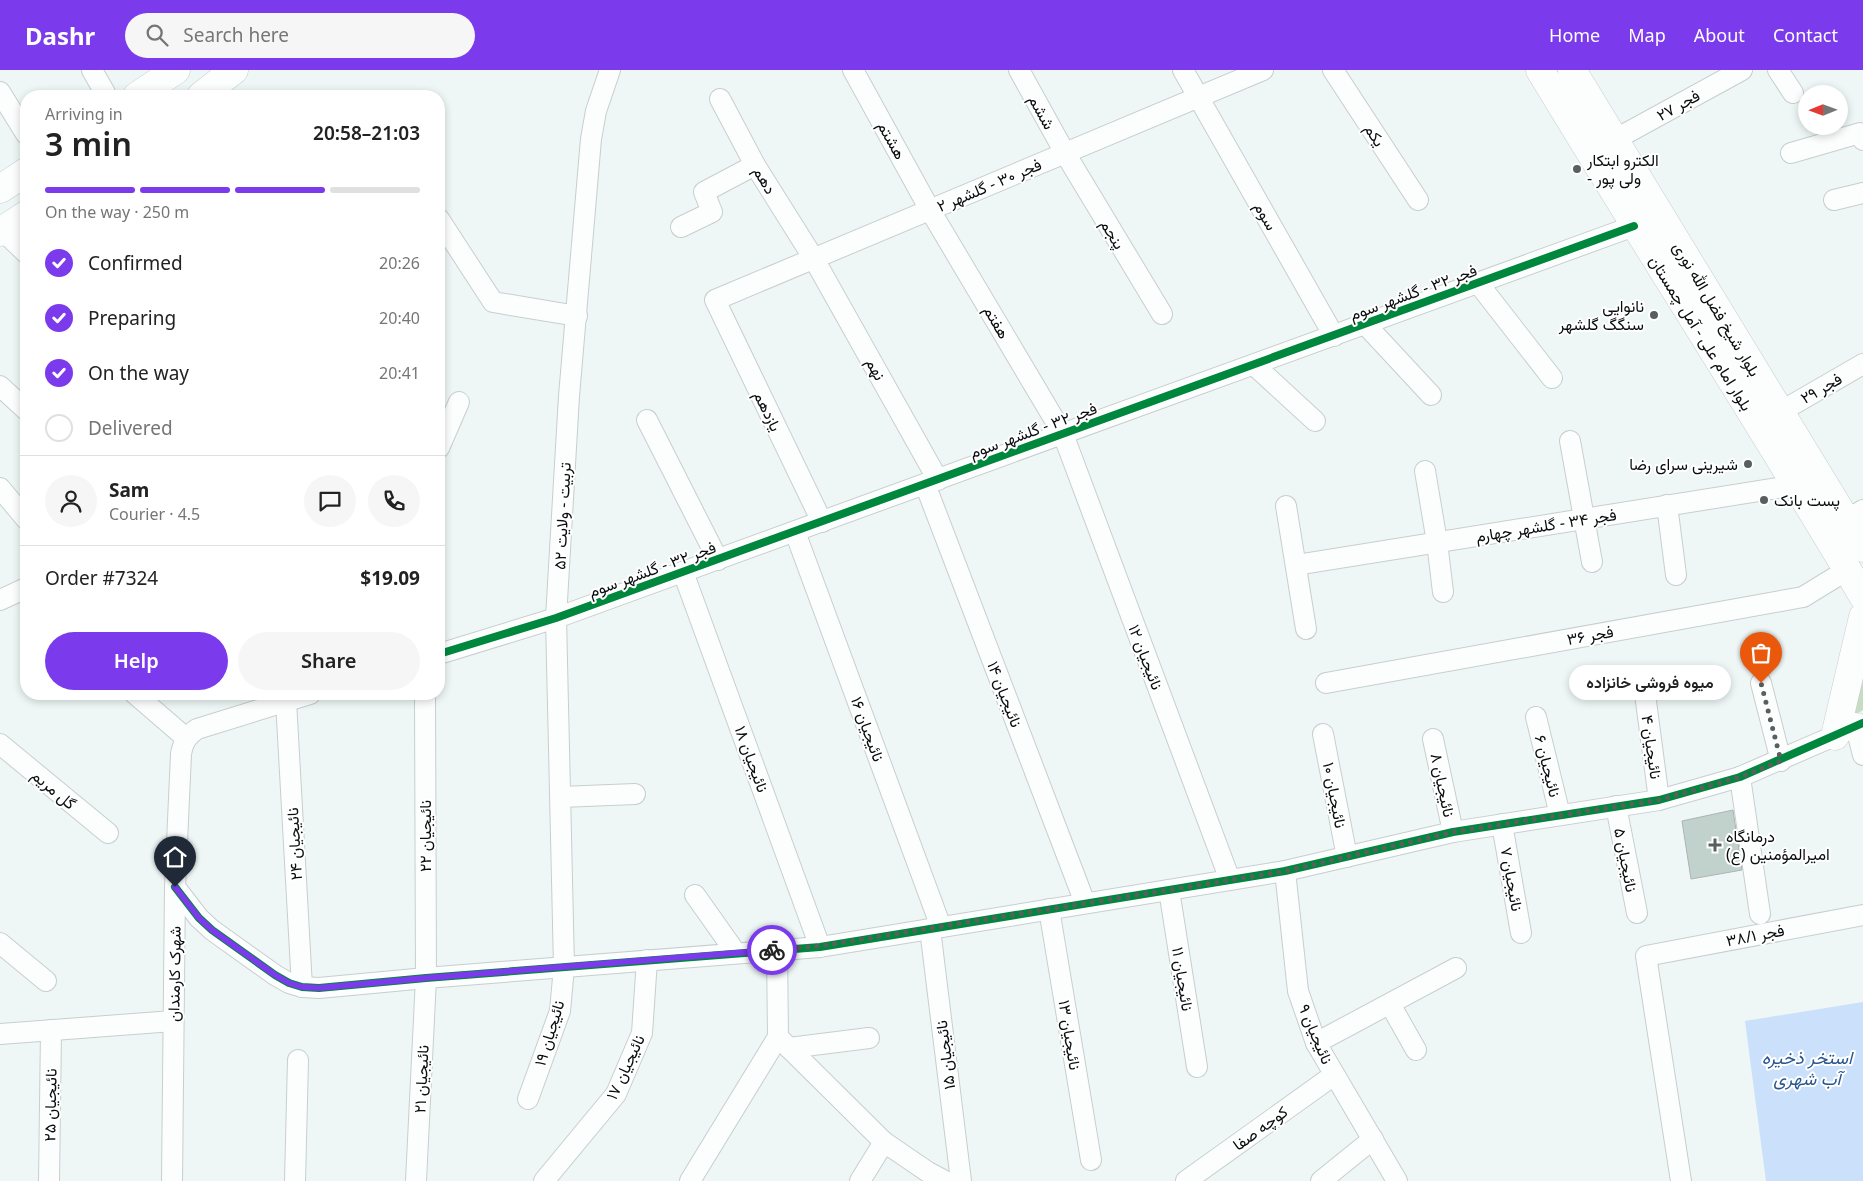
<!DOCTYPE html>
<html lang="en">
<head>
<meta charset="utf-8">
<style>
	:root { --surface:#fff; --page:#f6f6f6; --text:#222; --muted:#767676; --line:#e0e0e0; --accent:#7c3aed }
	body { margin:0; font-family:"Noto Sans",Vazirmatn,sans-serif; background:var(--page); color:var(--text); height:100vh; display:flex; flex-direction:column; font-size:19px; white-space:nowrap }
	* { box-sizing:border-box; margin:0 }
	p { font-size:16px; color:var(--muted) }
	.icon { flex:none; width:28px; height:28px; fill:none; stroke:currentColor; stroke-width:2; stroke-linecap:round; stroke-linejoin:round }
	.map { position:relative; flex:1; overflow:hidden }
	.drawer { position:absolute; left:20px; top:20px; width:425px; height:610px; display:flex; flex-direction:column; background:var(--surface); border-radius:20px; box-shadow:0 2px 8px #0003 }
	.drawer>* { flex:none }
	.needle { width:32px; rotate:269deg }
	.buttons { position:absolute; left:1798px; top:15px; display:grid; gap:10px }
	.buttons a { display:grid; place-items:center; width:50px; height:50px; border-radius:50%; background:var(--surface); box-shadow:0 2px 8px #0003; font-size:25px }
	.pin { position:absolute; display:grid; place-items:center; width:42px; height:42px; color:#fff; margin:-51px -21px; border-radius:50% 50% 50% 0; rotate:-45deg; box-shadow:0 0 5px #0007 }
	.pin .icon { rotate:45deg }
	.courier { position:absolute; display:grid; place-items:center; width:50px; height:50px; margin:-25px; border:4px solid #7c3aed; border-radius:50%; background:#fff; color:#222; box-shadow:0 1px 6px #0007 }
	.bubble { position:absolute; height:35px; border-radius:18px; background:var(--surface); box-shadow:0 2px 8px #0003; font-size:16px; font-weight:600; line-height:35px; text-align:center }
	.summary em { font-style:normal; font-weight:600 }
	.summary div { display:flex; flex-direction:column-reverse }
	.summary { display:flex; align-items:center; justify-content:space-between; height:85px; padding:0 25px }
	h1 { font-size:32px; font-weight:600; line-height:38px }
	.bar { display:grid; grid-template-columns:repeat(4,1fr); gap:8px 5px; align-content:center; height:60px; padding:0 25px }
	.bar i { height:6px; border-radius:4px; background:var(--line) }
	.bar .active { background:var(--accent) }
	.bar p { grid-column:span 4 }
	.line { display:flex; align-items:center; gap:12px; padding:0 25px; border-top:1px solid var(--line) }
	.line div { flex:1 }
	.round { display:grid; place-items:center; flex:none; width:52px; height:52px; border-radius:26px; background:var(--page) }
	ol { padding:0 25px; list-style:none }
	li { display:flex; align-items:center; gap:15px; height:55px }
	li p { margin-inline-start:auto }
	li .icon { padding:5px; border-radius:50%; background:var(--accent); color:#fff; stroke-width:4 }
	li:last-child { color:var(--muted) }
	li i { width:28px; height:28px; border:2px solid var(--line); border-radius:50% }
	.primary-button { display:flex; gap:10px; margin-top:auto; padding:10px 25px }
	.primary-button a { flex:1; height:58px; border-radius:30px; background:var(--accent); color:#fff; font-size:20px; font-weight:600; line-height:58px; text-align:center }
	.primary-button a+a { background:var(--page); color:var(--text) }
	header { display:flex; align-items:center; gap:30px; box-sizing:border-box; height:70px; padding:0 25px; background:var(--accent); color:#fff }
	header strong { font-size:24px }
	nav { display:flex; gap:28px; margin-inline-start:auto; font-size:18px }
	.search { width:350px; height:45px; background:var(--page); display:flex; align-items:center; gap:12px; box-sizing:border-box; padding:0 18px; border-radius:28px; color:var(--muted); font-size:19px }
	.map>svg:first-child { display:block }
</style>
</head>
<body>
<header>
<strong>Dashr</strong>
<div class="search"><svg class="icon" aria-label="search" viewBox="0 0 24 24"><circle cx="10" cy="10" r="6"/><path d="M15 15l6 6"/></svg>Search here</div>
<nav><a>Home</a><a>Map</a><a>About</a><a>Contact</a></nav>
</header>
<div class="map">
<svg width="1863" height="1111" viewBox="0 0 1863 1111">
	<rect width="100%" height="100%" fill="#eef6f6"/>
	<polygon fill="#c7ddc3" points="1863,574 1863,640 1846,650"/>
	<polygon fill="#cae0fb" points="1863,932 1863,1111 1766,1111 1745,951"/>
	<polygon fill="#c1d1cc" stroke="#aeb3b3" points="1733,740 1742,800 1691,809 1682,751"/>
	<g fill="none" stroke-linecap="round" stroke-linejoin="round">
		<defs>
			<g id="minor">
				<polyline points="92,0 105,23"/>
				<polyline points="853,0 930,140 1063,364 1230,810"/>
				<polyline points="1019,0 1065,83 1162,244"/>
				<polyline points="1183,0 1334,266"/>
				<polyline points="1333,0 1418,130"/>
				<polyline points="1778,0 1793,23"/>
				<polyline points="0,22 26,64"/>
				<polyline points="720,29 755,95 814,189 938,410"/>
				<polyline points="1614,70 1742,0"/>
				<polyline points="1791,83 1860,63 1863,70"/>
				<polyline points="1834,130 1863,123"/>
				<polyline points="439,149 493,232 577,246"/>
				<polyline points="681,157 712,142 704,122 755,95"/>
				<polyline points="2,160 26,183"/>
				<polyline points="1478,213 1552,308"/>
				<polyline points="1365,254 1431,325"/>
				<polyline points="1254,295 1315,351"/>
				<polyline points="0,316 26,340"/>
				<polyline points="1780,342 1863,294"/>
				<polyline points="647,350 718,490"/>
				<polyline points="1570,371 1592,492"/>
				<polyline points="439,378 459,332"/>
				<polyline points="1425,401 1437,472 1443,522"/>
				<polyline points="925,414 1085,833"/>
				<polyline points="0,418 26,449"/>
				<polyline points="1667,435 1676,505"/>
				<polyline points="1286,436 1306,559"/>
				<polyline points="1846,450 1863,440"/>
				<polyline points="822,452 715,230 1263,0"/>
				<polyline points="795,462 941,857"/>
				<polyline points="1296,495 1796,415"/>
				<polyline points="683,502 820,877"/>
				<polyline points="0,530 26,518"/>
				<polyline points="439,584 556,548 1634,156"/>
				<polyline points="1326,613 1803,527 1847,500"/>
				<polyline points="1761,613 1781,691"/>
				<polyline points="135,624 186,668"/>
				<polyline points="1645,624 1659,730"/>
				<polyline points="286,631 302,917"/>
				<polyline points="1536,647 1560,745"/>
				<polyline points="1856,657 1863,685"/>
				<polyline points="1323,664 1347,787"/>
				<polyline points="1433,669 1453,762"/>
				<polyline points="0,674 108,763"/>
				<polyline points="1740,707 1760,844"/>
				<polyline points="561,727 635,724"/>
				<polyline points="1616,736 1637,843"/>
				<polyline points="1502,754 1521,863"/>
				<polyline points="1285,801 1298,921 1316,973 1397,1111"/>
				<polyline points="175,817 199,848 212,860 275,905 289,913 302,917 319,918 426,908 820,877 1285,801 1453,762 1659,730 1740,707 1848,660"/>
				<polyline points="1169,820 1197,997"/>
				<polyline points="695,825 736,883"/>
				<polyline points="1049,839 1091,1090"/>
				<polyline points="930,859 961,1111"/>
				<polyline points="0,873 46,911"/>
				<polyline points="1390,934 1416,980"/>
				<polyline points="0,964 173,951"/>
				<polyline points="778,967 884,1072 928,1102 945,1111"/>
				<polyline points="1316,973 1456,898"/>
				<polyline points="789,978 869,968"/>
				<polyline points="528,1029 560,941 564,897 556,548 569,326 591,69 596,41 610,0"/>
				<polyline points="49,1111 51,960"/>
				<path d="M172,1111L175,817L181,684C183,672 187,666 197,659L310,624"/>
				<polyline points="295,1111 298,990"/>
				<polyline points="416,1111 426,908 425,624"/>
				<polyline points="544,1111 616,1024 642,963 647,890"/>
				<polyline points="690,1111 778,967 777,880"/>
				<polyline points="860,1111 884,1072"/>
				<polyline points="1186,1111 1334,1005"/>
				<polyline points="1321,1111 1373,1069"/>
				<polyline points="1681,1111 1646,886 1863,845"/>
			</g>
			<g id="secondary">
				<polyline points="1856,657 1863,659"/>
				<polyline points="1835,666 1863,547"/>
			</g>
			<g id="primary">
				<path d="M1540,0C1646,176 1758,349 1863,526"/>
				<polyline points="1572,0 1863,478"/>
				<polyline points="137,26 176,0"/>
				<polyline points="201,26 234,0"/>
				<polyline points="0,119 26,102"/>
				<polyline points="0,162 26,145"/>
			</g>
		</defs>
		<use href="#minor" stroke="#c8cece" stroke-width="22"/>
		<use href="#secondary" stroke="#c8cece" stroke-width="29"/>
		<use href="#primary" stroke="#c8cece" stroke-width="29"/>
		<use href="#minor" stroke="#fcfefe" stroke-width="20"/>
		<use href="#secondary" stroke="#fcfefe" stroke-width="28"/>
		<use href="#primary" stroke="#fcfefe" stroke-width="28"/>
		<defs>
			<g id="cycleway">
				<polyline points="439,584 556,548 1634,156"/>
				<polyline points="175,817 199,848 212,860 275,905 289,913 302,917 319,918 426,908 820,877 1285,801 1453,762 1659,730 1740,707 1863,653"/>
			</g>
		</defs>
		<use href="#cycleway" stroke="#fff" stroke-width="11"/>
		<use href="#cycleway" stroke="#00873e" stroke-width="8"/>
	</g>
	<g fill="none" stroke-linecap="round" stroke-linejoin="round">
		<polyline stroke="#595f5f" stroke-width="5" stroke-dasharray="0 9" points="772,880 820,876 1286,801 1453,762 1659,730 1740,707 1781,691 1761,613"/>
		<polyline stroke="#7c3aed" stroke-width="6" points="175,817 199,848 212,860 275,905 289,913 302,917 319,918 426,908 772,880"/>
	</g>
	<g fill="#595f5f" stroke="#fff" stroke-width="2">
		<circle cx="1577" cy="99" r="5"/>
		<circle cx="1654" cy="245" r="5"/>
		<circle cx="1748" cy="394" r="5"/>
		<circle cx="1764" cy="430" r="5"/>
		<path d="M1712.5 767.5h5v5h5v5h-5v5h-5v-5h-5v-5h5z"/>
	</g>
	<g text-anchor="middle" stroke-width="4" stroke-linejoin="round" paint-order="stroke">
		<g font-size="16" fill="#090d0d" stroke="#fff">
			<text transform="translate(1678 35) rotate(-29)" y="6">فجر ۲۷</text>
			<text transform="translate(1042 42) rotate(61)" y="6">ششم</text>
			<text transform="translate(1375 65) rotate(57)" y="6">یکم</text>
			<text transform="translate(892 70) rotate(61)" y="6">هشتم</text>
			<text transform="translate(765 110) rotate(59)" y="6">دهم</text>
			<text transform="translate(989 115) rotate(-23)" y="6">فجر ۳۰ - گلشهر ۲</text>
			<text transform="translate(1266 146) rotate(60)" y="6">سوم</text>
			<text transform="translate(1113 164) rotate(59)" y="6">پنجم</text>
			<text transform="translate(1413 222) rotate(-20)" y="6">فجر ۳۲ - گلشهر سوم</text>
			<text transform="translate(1717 239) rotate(59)" y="6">بلوار شیخ فضل الله نوری</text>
			<text transform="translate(997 252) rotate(60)" y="6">هفتم</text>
			<text transform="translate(1701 263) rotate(58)" y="6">بلوار امام علی - آمل چمستان</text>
			<text transform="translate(876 299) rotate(61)" y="6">نهم</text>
			<text transform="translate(1821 318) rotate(-30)" y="6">فجر ۲۹</text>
			<text transform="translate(768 341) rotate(64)" y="6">یازدهم</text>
			<text transform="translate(1033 360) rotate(-20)" y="6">فجر ۳۲ - گلشهر سوم</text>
			<text transform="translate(562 446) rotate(-87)" y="6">تربیت - ولایت ۵۲</text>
			<text transform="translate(1546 455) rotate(-9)" y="6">فجر ۳۴ - گلشهر چهارم</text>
			<text transform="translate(652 499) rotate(-20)" y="6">فجر ۳۲ - گلشهر سوم</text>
			<text transform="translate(1590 565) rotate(-10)" y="6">فجر ۳۶</text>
			<text transform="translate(1146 587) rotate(69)" y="6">نائیجیان ۱۲</text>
			<text transform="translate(1005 624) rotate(69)" y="6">نائیجیان ۱۴</text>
			<text transform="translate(868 659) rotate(70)" y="6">نائیجیان ۱۶</text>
			<text transform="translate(1652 677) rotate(82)" y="6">نائیجیان ۴</text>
			<text transform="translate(752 689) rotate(70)" y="6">نائیجیان ۱۸</text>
			<text transform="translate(1548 696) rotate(76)" y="6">نائیجیان ۶</text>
			<text transform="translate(1443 715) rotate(78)" y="6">نائیجیان ۸</text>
			<text transform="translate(54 719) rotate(40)" y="6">گل مریم</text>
			<text transform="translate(1335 725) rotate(79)" y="6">نائیجیان ۱۰</text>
			<text transform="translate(425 766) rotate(-90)" y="6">نائیجیان ۲۲</text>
			<text transform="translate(294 774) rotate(-93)" y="6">نائیجیان ۲۴</text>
			<text transform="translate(1626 790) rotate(79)" y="6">نائیجیان ۵</text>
			<text transform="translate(1512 809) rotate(80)" y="6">نائیجیان ۷</text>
			<text transform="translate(1755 865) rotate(-11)" y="6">فجر ۳۸/۱</text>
			<text transform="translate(174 904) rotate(-89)" y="6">شهرک کارمندان</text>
			<text transform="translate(1183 909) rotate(81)" y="6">نائیجیان ۱۱</text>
			<text transform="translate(549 963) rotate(-73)" y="6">نائیجیان ۱۹</text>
			<text transform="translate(1316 964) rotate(67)" y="6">نائیجیان ۹</text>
			<text transform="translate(1070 965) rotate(81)" y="6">نائیجیان ۱۳</text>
			<text transform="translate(945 985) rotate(-97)" y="6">نائیجیان ۱۵</text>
			<text transform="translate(625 997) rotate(-65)" y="6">نائیجیان ۱۷</text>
			<text transform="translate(421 1009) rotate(-87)" y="6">نائیجیان ۲۱</text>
			<text transform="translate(50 1035) rotate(-89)" y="6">نائیجیان ۲۵</text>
			<text transform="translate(1260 1058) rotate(-36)" y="6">کوچه صفا</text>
		</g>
		<g font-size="16" fill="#090d0d" stroke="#fff" text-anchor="start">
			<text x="1587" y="96">الکترو ابتکار<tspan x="1587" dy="18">- ولی پور</tspan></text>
			<text x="1644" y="242" text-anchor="end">نانوایی<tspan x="1644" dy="18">سنگگ گلشهر</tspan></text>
			<text x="1738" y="400" text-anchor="end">شیرینی سرای رضا</text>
			<text x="1774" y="436">پست بانک</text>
			<text x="1726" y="772">درمانگاه<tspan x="1726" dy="18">امیرالمؤمنین (ع)</tspan></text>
		</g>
		<g font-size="18" font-style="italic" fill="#295790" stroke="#fff">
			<text x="1807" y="994">استخر ذخیره<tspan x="1807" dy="21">آب شهری</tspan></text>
		</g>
	</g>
</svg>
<div class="buttons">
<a><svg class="needle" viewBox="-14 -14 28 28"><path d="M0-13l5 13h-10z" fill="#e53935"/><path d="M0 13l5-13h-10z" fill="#767676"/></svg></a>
</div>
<div class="pin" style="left:1761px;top:613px;background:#ea580c"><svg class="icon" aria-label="bag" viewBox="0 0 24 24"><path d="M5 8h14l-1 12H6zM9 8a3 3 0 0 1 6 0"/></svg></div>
<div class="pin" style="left:175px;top:817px;background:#1f2937"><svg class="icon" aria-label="home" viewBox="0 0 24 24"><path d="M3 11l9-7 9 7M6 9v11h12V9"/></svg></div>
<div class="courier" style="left:772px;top:880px"><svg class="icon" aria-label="bike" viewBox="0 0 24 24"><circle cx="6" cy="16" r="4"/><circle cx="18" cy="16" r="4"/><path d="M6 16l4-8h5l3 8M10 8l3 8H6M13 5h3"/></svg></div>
<div class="bubble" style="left:1569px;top:595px;width:162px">میوه فروشی خانزاده</div>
<section class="drawer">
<div class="summary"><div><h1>3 min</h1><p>Arriving in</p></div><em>20:58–21:03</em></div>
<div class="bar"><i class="active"></i><i class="active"></i><i class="active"></i><i></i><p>On the way · 250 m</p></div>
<ol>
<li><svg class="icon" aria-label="check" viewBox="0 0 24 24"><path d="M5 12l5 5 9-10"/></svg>Confirmed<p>20:26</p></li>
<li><svg class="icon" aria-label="check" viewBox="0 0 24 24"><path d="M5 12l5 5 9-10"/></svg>Preparing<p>20:40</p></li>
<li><svg class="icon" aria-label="check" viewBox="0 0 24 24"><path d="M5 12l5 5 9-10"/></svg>On the way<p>20:41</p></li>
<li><i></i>Delivered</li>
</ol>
<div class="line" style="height:90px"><a class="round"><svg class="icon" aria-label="person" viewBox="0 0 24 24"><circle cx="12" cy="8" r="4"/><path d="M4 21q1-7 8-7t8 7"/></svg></a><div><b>Sam</b><p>Courier · 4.5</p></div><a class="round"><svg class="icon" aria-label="chat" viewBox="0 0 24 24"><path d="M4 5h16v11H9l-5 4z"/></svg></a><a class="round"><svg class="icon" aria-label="phone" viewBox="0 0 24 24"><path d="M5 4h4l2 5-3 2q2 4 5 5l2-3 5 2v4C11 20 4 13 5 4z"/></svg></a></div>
<div class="line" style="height:65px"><div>Order #7324</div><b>$19.09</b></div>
<div class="primary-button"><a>Help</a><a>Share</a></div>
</section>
</div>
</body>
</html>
